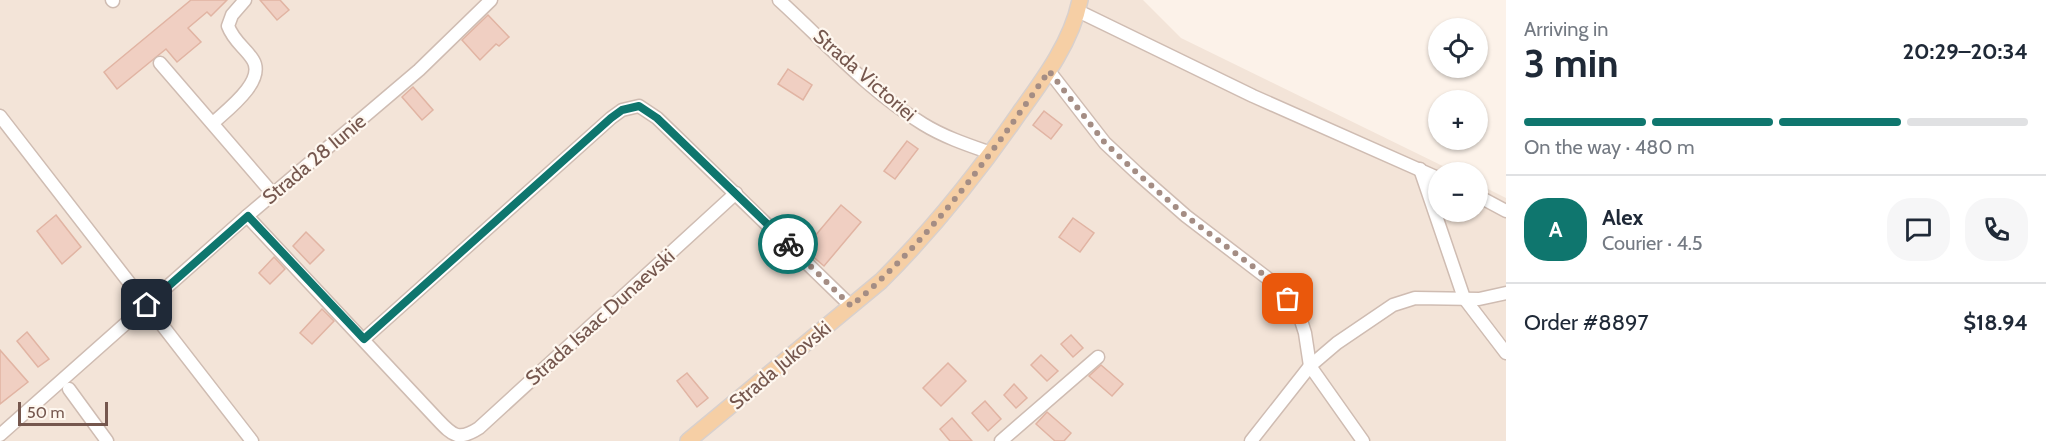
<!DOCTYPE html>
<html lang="en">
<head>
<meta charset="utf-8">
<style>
	:root { --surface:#fff; --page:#f6f6f7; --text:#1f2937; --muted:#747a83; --line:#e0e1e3; --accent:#0f766e }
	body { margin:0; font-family:Cabin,sans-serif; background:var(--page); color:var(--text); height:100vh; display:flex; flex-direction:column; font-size:22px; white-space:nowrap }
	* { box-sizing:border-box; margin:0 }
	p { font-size:20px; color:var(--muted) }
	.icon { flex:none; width:33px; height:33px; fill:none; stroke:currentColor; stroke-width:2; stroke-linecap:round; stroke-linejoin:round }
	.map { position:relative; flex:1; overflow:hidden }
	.side { display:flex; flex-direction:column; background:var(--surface); width:540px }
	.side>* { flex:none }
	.buttons { position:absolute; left:1428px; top:18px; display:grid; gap:12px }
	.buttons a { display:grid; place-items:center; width:60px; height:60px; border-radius:50%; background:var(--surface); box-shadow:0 2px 4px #0004; font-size:30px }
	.scale { position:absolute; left:18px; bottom:15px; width:90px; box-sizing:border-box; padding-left:6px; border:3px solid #75574e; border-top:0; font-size:16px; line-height:21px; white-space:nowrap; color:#75574e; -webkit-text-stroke:4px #fef7ef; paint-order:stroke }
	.pin { position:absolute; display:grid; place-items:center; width:51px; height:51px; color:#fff; margin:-26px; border-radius:12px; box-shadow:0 3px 9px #0006 }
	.courier { position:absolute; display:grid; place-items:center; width:60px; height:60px; margin:-30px; border:4px solid #0f766e; border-radius:50%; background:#fff; color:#222; box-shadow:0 2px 8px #0007 }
	.head em { font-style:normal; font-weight:700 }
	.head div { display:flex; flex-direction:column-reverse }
	.head { display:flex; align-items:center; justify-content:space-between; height:102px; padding:0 18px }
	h1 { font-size:39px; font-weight:700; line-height:45px }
	.bar { display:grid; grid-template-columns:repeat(4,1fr); gap:9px 6px; align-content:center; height:72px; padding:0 18px }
	.bar i { height:8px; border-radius:4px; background:var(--line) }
	.bar .current { background:var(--accent) }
	.bar p { grid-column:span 4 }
	.line { display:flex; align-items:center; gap:15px; padding:0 18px; border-top:2px solid var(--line) }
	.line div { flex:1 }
	.round { display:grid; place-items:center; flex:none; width:63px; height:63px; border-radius:24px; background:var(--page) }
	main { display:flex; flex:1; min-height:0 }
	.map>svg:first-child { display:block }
</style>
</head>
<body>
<main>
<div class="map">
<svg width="1506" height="441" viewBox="0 0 1506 441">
	<rect width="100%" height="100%" fill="#fcf2e9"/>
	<polygon fill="#f3e4d8" points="0,0 1143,0 1181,38 1455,172 1438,172 1438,212 1478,212 1478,184 1506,198 1506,441 0,441"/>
	<g fill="#f0cfc2" stroke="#e1b4a3" stroke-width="1.5">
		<polygon points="191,0 227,0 211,16 207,12 188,28 201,42 177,62 166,49 117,89 104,72"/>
		<polygon points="260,0 280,0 289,10 277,20"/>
		<polygon points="488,15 509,37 499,46 496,44 480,60 462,40"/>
		<polygon points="788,69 812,85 803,100 778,84"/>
		<polygon points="413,87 433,110 422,120 402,97"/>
		<polygon points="1044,111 1062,125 1051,139 1033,125"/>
		<polygon points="907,141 918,149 895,179 884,171"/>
		<polygon points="841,205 861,222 824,266 804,249"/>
		<polygon points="56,215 81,247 62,264 37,231"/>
		<polygon points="1073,218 1094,233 1080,252 1059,237"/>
		<polygon points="306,232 324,250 310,264 293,246"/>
		<polygon points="274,257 285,269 270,284 259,273"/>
		<polygon points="322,309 334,321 312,344 300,333"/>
		<polygon points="27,332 49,359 38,367 17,341"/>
		<polygon points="1071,335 1083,348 1073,357 1061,344"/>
		<polygon points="0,350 28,382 0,404"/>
		<polygon points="1041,355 1058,371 1047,381 1031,365"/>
		<polygon points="948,363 966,381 941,406 923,388"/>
		<polygon points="1101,365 1123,384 1112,396 1089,376"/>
		<polygon points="687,373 708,398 697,407 677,381"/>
		<polygon points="1014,384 1027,398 1016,408 1004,395"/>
		<polygon points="985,401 1001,419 988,431 972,413"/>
		<polygon points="1047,412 1071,433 1064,441 1055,441 1036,424"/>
		<polygon points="952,418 972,441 950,441 940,429"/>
	</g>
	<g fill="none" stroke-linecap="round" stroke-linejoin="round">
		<defs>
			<g id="minor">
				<polyline points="112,0 113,1"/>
				<path d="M779,0C825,42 869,91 923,124C944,137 968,145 991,153"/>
				<polyline points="1078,11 1253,96 1438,178"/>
				<polyline points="160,63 273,194"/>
				<polyline points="1049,71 1105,143 1137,173 1186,216 1279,287 1298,311 1305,333 1310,366 1363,441"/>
				<polyline points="0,116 252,441"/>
				<path d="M213,123C227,110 266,81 253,60C245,47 234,42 228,26L232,15L245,0"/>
				<polyline points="1420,169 1464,298 1506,353"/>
				<polyline points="1478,196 1506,211"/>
				<path d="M247,216L438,420C453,436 459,441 479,428L736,193"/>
				<polyline points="364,339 611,118 622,110 639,106 657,118 851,306"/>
				<polyline points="69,389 107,441"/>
				<polyline points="0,435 247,216 419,70 491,0"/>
				<polyline points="1001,441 1098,357"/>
				<polyline points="1251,441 1310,366 1337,343 1393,305 1415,298 1479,299 1506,293"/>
			</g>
			<path id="major" d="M688,441L881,281C933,229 978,173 1020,112C1044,79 1072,41 1080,0"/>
		</defs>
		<use href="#minor" stroke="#cfbcb2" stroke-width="15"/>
		<use href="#major" stroke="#d8d0cd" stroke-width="18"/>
		<use href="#minor" stroke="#fff" stroke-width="12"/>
		<use href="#major" stroke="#f6cfa5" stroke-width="15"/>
	</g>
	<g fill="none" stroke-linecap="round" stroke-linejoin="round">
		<path stroke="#a48d84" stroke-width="6" stroke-dasharray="0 10.8" d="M788,244L851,306C931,239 990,156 1049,71L1105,143L1137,173L1186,216L1280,287L1288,299"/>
		<polyline stroke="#0f766e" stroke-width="8" points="147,305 248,216 364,339 611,118 622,110 639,106 657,118 788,244"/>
	</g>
	<g text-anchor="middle" stroke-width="4.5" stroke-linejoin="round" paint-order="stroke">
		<g font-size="20" fill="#75574e" stroke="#fef7ef">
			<text transform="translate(865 75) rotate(41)" y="7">Strada Victoriei</text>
			<text transform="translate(314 159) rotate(-40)" y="7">Strada 28 Iunie</text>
			<text transform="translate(600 317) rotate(-42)" y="7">Strada Isaac Dunaevski</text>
			<text transform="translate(780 365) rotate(-40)" y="7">Strada Jukovski</text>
		</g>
	</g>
</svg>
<div class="buttons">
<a><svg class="icon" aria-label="locate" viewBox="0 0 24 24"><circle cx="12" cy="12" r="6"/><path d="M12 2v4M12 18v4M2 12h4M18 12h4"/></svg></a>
<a>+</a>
<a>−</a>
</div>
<div class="scale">50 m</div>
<div class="pin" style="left:1288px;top:299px;background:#ea580c"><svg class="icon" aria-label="bag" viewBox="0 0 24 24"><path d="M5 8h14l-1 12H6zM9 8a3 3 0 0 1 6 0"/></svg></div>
<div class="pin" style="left:147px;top:305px;background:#1f2937"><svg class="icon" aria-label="home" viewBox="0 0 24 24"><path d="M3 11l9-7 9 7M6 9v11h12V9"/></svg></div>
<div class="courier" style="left:788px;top:244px"><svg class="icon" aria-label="bike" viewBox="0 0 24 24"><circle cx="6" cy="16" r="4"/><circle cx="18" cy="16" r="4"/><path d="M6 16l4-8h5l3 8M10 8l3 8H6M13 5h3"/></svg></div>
</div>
<section class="side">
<div class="head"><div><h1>3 min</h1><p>Arriving in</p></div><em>20:29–20:34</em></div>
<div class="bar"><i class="current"></i><i class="current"></i><i class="current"></i><i></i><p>On the way · 480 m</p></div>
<div class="line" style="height:108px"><b class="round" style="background:var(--accent);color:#fff">A</b><div><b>Alex</b><p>Courier · 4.5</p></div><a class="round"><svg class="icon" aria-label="chat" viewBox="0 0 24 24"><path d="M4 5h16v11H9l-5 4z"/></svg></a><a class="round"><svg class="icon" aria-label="phone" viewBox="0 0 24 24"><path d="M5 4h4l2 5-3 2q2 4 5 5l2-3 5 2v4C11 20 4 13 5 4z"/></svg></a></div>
<div class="line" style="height:78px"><div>Order #8897</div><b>$18.94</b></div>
</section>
</main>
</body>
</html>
